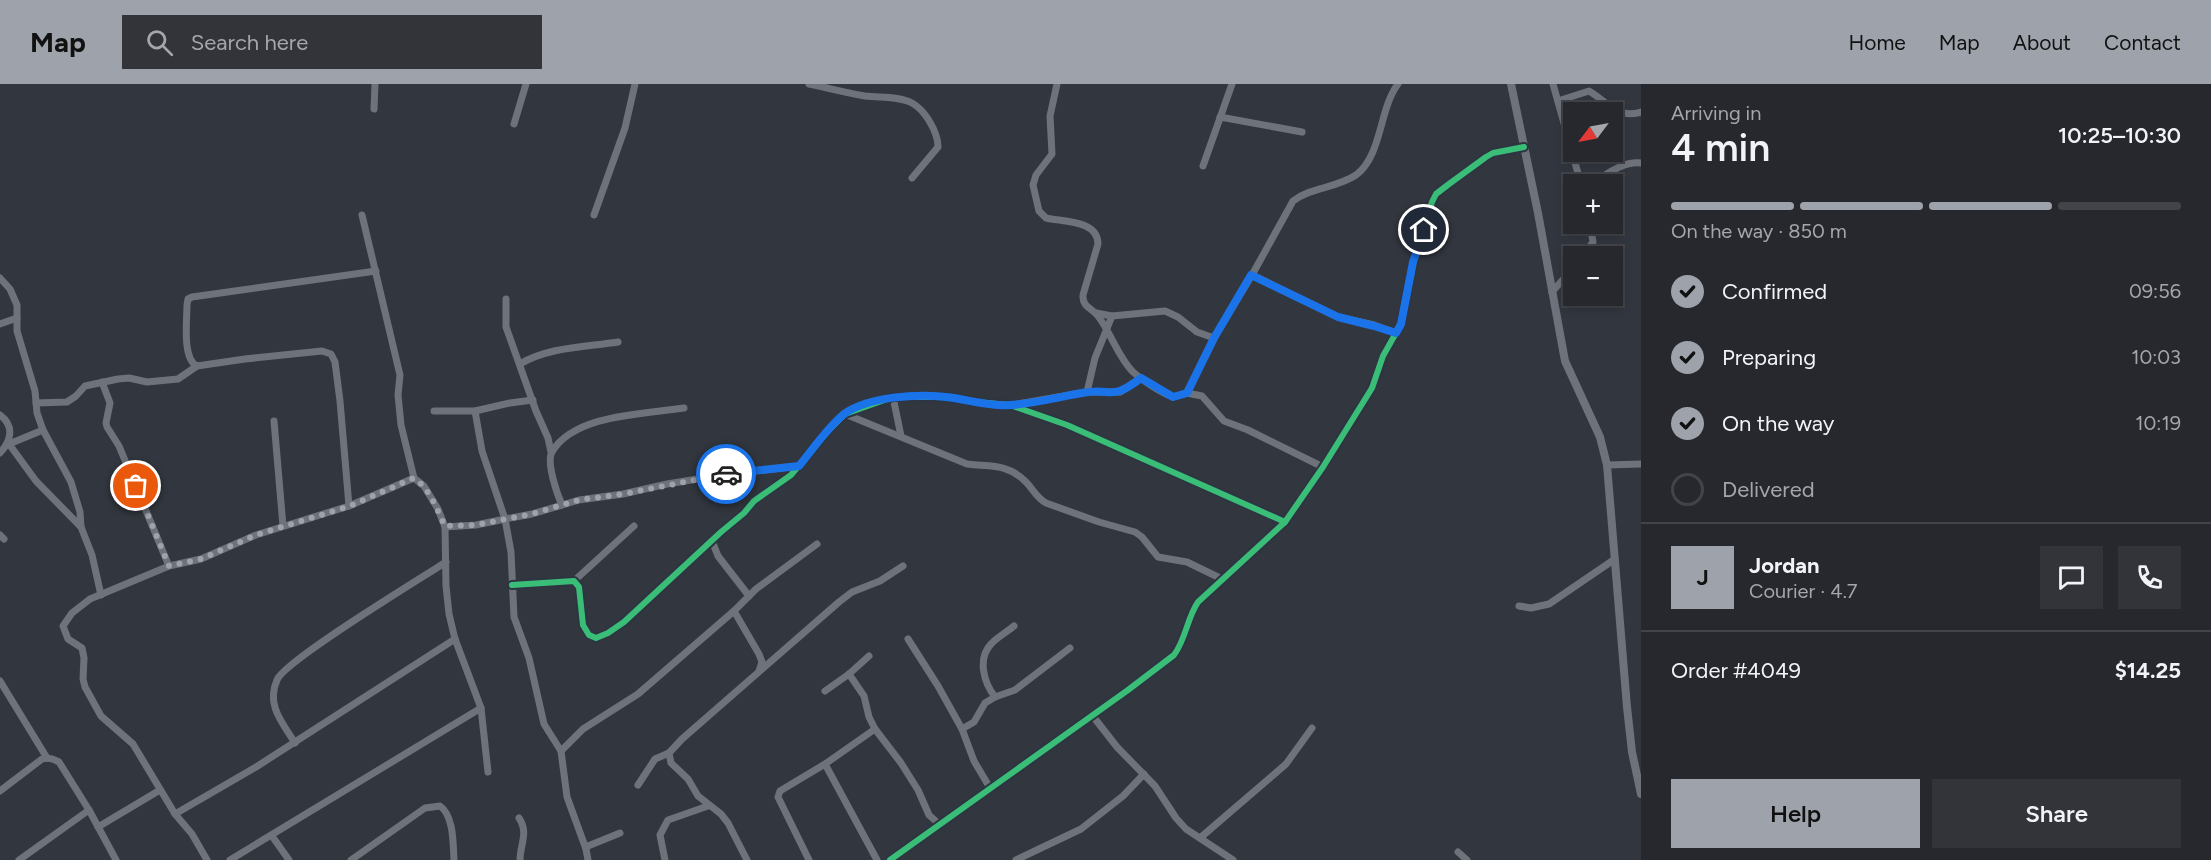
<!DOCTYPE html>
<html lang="en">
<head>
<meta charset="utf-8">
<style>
	:root { --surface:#26282e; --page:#32343a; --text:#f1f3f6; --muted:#a4a6aa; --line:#42444a; --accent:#9da2ab }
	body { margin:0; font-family:Figtree,sans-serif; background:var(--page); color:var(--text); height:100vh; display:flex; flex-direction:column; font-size:22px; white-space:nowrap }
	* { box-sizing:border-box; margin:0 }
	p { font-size:20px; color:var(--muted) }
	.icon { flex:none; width:33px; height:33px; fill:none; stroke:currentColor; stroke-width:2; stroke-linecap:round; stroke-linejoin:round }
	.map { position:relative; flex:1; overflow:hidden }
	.drawer { display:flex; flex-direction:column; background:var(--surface); width:570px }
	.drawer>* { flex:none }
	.needle { width:39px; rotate:238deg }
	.tools { position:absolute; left:1563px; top:18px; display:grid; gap:12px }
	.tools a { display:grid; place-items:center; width:60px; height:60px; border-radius:0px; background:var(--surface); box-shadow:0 3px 9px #0003,0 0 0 2px var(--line); font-size:30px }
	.pin { position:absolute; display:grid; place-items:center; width:51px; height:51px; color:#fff; margin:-26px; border:3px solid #fff; border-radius:50%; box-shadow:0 2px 6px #0007 }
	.courier { position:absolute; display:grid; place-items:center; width:60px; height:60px; margin:-30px; border:4px solid #1a73e8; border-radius:50%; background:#fff; color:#222; box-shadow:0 2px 8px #0007 }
	.head em { font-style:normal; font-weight:600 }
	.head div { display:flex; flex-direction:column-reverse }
	.head { display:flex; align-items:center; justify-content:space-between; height:102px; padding:0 30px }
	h1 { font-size:39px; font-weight:600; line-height:45px }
	.bar { display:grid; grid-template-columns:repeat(4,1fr); gap:9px 6px; align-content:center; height:72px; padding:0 30px }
	.bar i { height:8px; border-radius:4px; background:var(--line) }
	.bar .current { background:var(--accent) }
	.bar p { grid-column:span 4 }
	.line { display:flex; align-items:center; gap:15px; padding:0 30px; border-top:2px solid var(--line) }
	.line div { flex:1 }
	.round { display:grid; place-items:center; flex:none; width:63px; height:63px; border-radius:0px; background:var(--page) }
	ol { padding:0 30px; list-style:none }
	li { display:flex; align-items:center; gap:18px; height:66px }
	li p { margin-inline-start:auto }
	li .icon { padding:6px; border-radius:50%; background:var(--accent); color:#111; stroke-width:4 }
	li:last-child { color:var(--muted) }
	li i { width:33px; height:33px; border:3px solid var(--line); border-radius:50% }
	.button { display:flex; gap:12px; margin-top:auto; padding:12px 30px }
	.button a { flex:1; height:69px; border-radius:0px; background:var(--accent); color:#111; font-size:24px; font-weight:600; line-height:69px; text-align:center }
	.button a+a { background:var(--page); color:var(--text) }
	header { display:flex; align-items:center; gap:36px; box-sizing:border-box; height:84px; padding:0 30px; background:var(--accent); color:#111 }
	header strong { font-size:28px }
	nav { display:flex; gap:33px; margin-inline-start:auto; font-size:21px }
	.search { width:420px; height:54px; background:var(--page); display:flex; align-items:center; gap:15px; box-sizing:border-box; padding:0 21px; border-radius:0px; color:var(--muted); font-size:22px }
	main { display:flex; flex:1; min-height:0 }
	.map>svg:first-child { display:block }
</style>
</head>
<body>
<header>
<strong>Map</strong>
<div class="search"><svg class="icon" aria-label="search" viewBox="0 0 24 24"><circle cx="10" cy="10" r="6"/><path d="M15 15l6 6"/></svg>Search here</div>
<nav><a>Home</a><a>Map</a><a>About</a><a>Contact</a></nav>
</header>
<main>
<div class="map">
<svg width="1641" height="776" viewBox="0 0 1641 776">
	<rect width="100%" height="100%" fill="#32363e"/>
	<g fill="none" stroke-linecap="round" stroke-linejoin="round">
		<g stroke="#6e737b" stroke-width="7">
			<path d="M809,0C828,4 847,9 865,12C880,14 899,12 912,19C925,26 938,48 938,63L912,94"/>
			<path d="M1057,0L1050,32L1052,70L1036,91L1033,101L1039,127L1046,134C1063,138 1098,136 1098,160L1083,211C1082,223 1092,224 1098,232C1111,249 1118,273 1133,288C1143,297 1160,308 1173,313L1187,309L1202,312L1224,337L1248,346L1323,383"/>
			<polyline points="1553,0 1581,100"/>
			<path d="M1558,17L1589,7C1609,19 1616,35 1641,28"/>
			<polyline points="374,25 375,0"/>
			<polyline points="1220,33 1302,48"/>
			<polyline points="514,40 526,0"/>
			<polyline points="1203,82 1232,0"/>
			<path d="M1591,100C1606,91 1622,77 1641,79"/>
			<polyline points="362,131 400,291 398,311 401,341 414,394 424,402 438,425 445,443 446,502 449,530 455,555 481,624 488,688"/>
			<polyline points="594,131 625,44 635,0"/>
			<polyline points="1583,172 1593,158 1590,140"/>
			<path d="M1252,191L1293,117C1311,103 1337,104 1356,91C1382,72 1379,25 1398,0"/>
			<polyline points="0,194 10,205 17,221 17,247 35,307 37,329 43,346 71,398 80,428 81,443 92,471 101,511"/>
			<polyline points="1552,208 1574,183"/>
			<polyline points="506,215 506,243 536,327 548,354 551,368"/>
			<polyline points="1096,229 1112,232 1165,227 1178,233 1197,248 1214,254"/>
			<polyline points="0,240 17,234"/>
			<path d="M520,280C548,263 586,263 618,258"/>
			<polyline points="102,298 110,319 106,339 107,343 119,362 169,482"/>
			<polyline points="1087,308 1095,274 1112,232"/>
			<polyline points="1187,309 1214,254 1252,191 1338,233 1374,241 1396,249"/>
			<polyline points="893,313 901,352"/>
			<polyline points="36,319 67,318 76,312 85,302 118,295 129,294 147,298 178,295 197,282"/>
			<polyline points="1012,321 1087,308 1120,308 1141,294"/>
			<polyline points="434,327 475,327 510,319 533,316"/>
			<polyline points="475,327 482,367 505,435 532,430 579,416 623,410 667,400 728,390 799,382"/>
			<path d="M845,330L967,380C989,383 1008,379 1026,398C1033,405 1036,413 1046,419L1099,438L1135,448L1142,453L1158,473L1187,478L1222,495"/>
			<path d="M0,331C15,342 11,357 0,369"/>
			<polyline points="274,337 283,442"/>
			<polyline points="43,346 9,360 36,397 81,443"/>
			<polyline points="1607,381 1641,380"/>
			<path d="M562,421C557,410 546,378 552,368C574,330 646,330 684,324"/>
			<path d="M349,422L340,317L335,278L331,270L322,267L245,275L197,282C182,275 187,236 187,221L188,215L192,213L376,187"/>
			<polyline points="445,443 476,441 505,435 511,468 514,533 529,574 544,640 561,667 567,713 586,765"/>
			<polyline points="0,451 4,455"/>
			<polyline points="712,457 718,472 749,512"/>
			<polyline points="574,497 634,442"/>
			<polyline points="512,501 574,497 579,503 583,541 589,551 596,554 608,549 624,538 721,448 744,429 754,417 791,391 826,349 845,330 893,313 948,313 976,318 1010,321 1067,341 1285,438"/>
			<polyline points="1519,522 1531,524 1549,520 1615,475"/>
			<polyline points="908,555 938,602 962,645 974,677 990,704"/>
			<polyline points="759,587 762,578 759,570 734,527 756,505 817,460"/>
			<polyline points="849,590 864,612 869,633 875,645 901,679 918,706 929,731 939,740"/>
			<polyline points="0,597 47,674"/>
			<polyline points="825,607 849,590 869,572"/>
			<path d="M995,613C984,599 977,575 991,560C997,553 1007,548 1014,542"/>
			<polyline points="1092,631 1117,663 1155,702 1176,734 1186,745 1233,776"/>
			<polyline points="962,645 974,638 985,619 995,613 1015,606 1070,564"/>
			<path d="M295,659C282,638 266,621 277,596C284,577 420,495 446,478"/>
			<polyline points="561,667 583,645 638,610 734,527"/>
			<polyline points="825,680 877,776"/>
			<polyline points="638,701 655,675 669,669"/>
			<path d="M0,707L42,675C49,673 53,675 59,678L89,726L116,776"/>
			<polyline points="175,730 256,683 455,555"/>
			<path d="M519,734C529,749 520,760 520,776"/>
			<polyline points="98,743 160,706"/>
			<polyline points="272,752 289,776"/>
			<polyline points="1200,754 1286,680 1312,644"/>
			<polyline points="1458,768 1467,776"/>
			<polyline points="19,776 89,726"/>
			<polyline points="207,776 192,750 175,730 133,660 101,632 85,603 83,595 84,574 82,564 68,555 63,542 72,529 90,515 169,482 201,475 256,451 349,422 414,394"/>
			<polyline points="230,776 481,624"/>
			<path d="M351,776L425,724L440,722C454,732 453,760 454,776"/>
			<polyline points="588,776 586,765 588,762 620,749"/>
			<polyline points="665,776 660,751 668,736 708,722"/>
			<polyline points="747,776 728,739 721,730 698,712 688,695 671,679 669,669 682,655 839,518 852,508 880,497 903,482"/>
			<polyline points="809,776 778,713 780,707 825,680 875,645"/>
			<path d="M890,776L1128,606L1174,571C1186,555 1187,534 1198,518L1285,438L1323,383L1372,304L1383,272L1401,240L1413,179L1432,118L1436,110L1449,100L1486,73L1493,69L1524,63"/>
			<polyline points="1016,776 1081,745 1123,712 1144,690"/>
		</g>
		<polyline stroke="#6e737b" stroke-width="8" points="1511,0 1538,129 1565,277 1600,353 1607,381 1627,623 1632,668 1641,710"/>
		<defs>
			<g id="cycleway">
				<polyline points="512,501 574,497 579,503 583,541 589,551 596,554 608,549 624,538 721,448 744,429 754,417 791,391 826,349 845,330 893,313 948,313 976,318 1010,321 1067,341 1285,438"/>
				<path d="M890,776L1128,606L1174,571C1186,555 1187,534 1198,518L1285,438L1323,383L1372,304L1383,272L1401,240L1413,179L1432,118L1436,110L1449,100L1486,73L1493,69L1524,63"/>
			</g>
		</defs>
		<use href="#cycleway" stroke="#2d3543" stroke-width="10"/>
		<use href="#cycleway" stroke="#3abd76" stroke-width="6"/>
	</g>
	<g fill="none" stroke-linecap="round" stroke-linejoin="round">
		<path stroke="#9da2ab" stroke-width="6" stroke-dasharray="0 10.8" d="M136,402L169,482L201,475L256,451L350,422L414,394C430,405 437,426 445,442L476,441L532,430L579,416L623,410L726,390"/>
		<path stroke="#1a73e8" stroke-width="8" d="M726,390L799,382C813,365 827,344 844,330C869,312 917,310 946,313C967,315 988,323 1010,321C1033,320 1058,313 1082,309C1113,303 1110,318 1141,294L1173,313L1187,309L1214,254L1251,191L1338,233L1374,242L1396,249L1401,240L1413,178L1424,146"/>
	</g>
</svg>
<div class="tools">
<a><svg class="needle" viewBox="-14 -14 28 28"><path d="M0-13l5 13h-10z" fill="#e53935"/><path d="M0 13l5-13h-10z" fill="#a4a6aa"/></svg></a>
<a>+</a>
<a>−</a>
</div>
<div class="pin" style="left:136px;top:402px;background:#ea580c"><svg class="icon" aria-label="bag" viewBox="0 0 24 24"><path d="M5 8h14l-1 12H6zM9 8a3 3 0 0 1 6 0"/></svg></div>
<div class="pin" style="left:1424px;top:146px;background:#1f2937"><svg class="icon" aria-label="home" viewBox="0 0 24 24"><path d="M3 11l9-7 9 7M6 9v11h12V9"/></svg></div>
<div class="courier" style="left:726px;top:390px"><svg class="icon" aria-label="car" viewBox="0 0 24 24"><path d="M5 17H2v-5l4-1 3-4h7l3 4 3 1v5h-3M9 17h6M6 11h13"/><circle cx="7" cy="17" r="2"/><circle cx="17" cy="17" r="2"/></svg></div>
</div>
<section class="drawer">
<div class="head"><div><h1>4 min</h1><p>Arriving in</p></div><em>10:25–10:30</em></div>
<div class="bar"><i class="current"></i><i class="current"></i><i class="current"></i><i></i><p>On the way · 850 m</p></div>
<ol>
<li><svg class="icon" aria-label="check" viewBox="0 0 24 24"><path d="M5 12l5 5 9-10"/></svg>Confirmed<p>09:56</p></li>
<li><svg class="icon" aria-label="check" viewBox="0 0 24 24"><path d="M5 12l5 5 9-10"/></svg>Preparing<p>10:03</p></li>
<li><svg class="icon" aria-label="check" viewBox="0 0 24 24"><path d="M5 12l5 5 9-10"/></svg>On the way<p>10:19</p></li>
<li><i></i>Delivered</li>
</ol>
<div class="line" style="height:108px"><b class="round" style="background:var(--accent);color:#111">J</b><div><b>Jordan</b><p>Courier · 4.7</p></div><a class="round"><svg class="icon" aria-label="chat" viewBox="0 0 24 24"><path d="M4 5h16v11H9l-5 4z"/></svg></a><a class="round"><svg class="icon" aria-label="phone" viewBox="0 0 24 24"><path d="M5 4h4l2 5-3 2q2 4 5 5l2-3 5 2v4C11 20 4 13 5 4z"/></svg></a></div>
<div class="line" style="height:78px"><div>Order #4049</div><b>$14.25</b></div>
<div class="button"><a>Help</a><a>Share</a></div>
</section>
</main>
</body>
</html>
